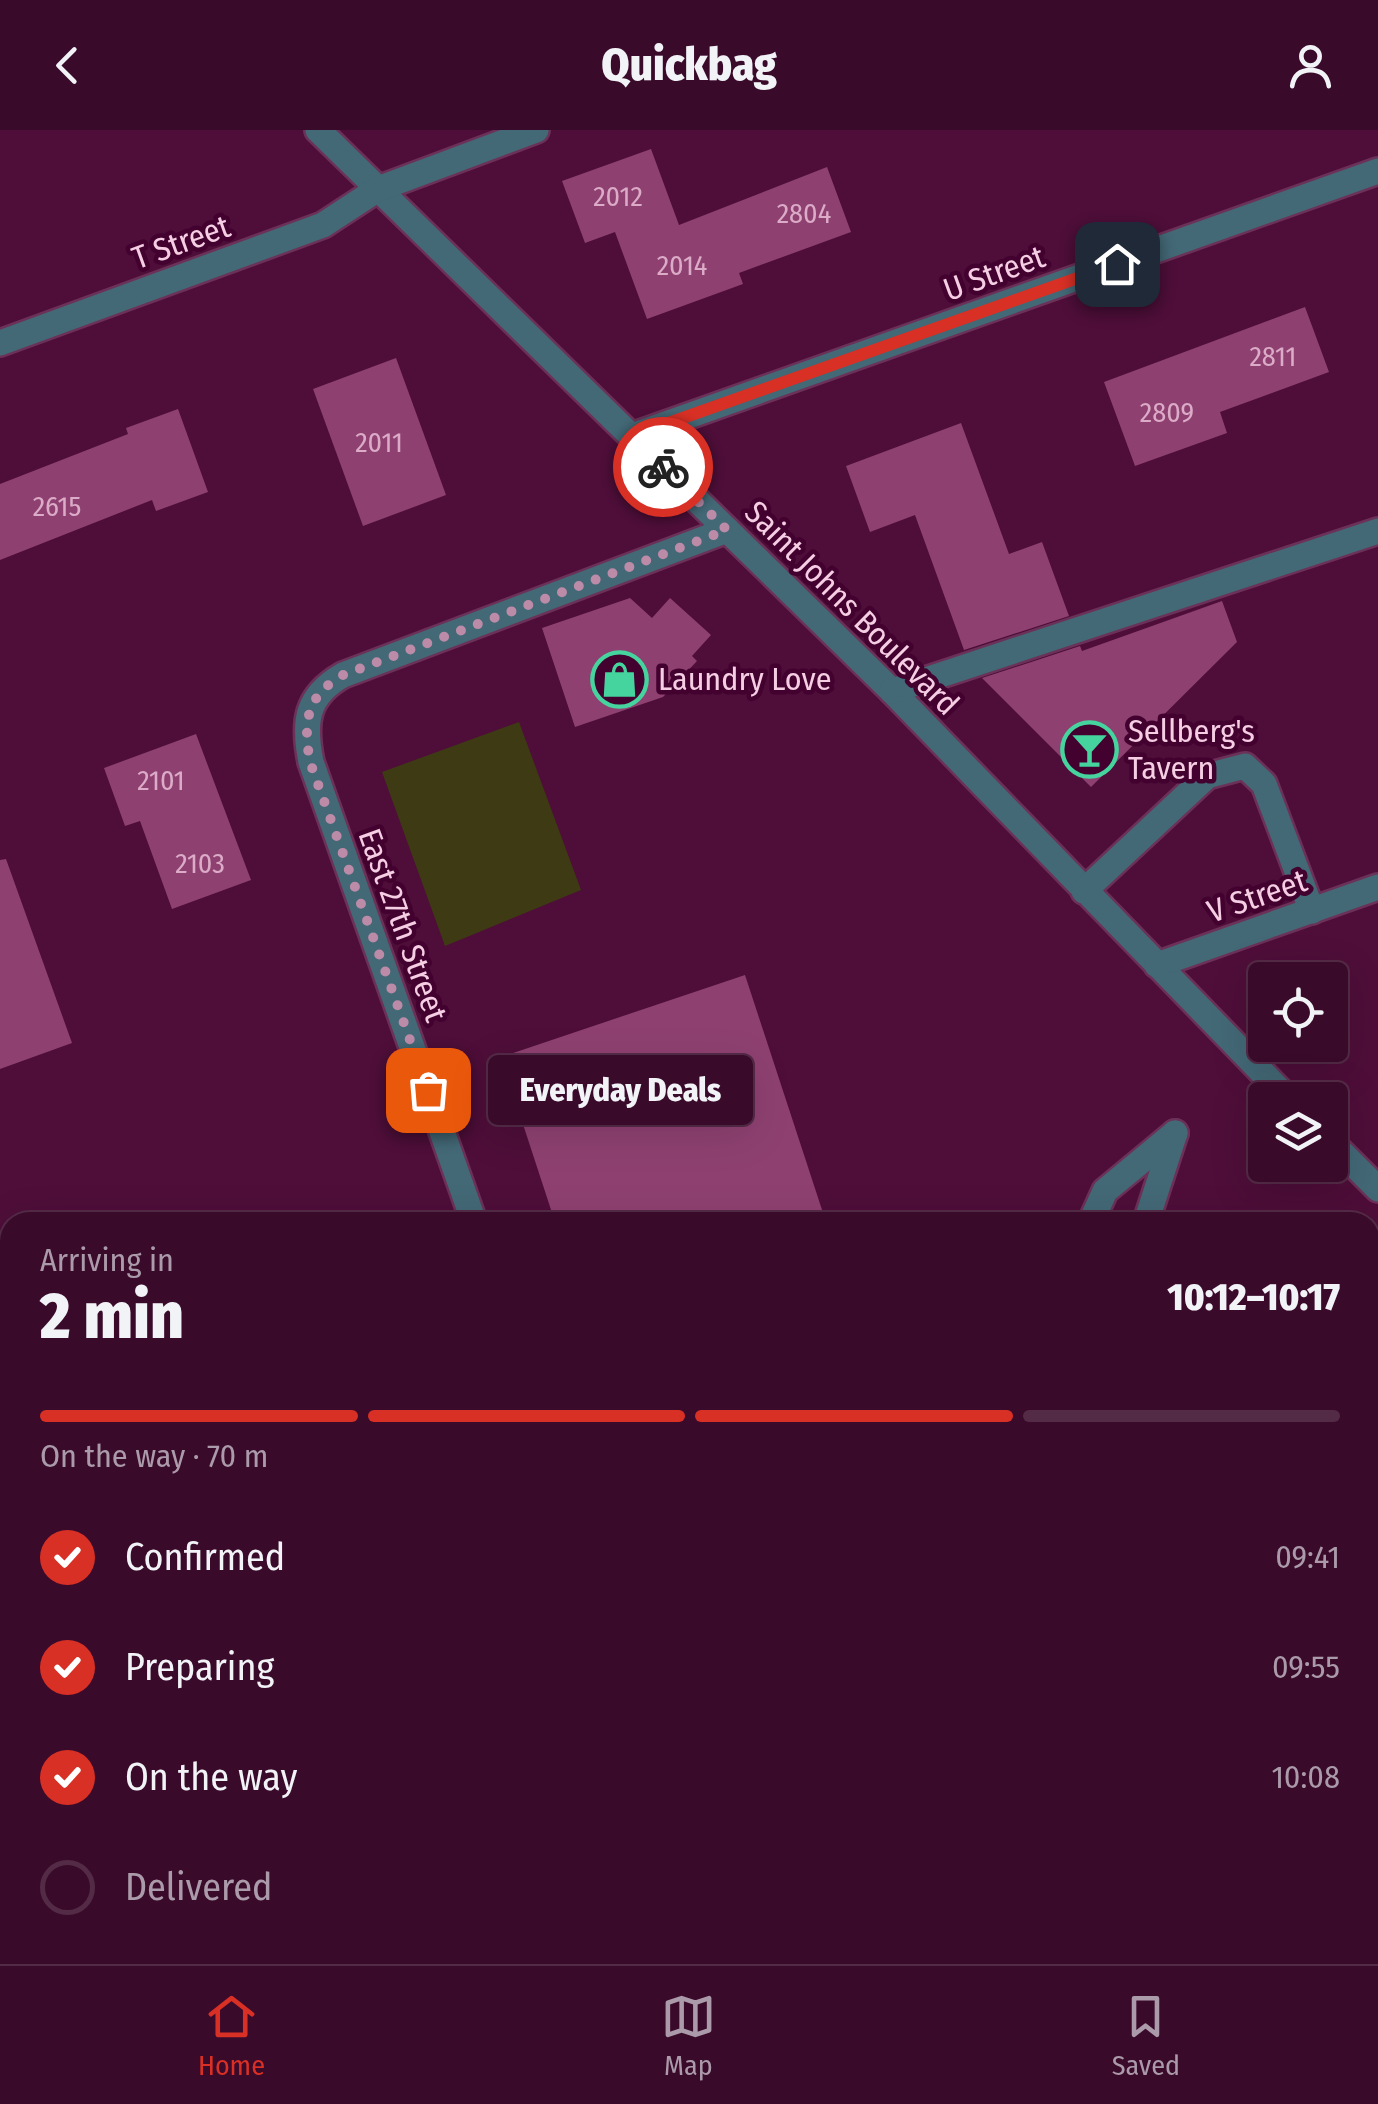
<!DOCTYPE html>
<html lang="en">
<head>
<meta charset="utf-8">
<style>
	:root { --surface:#3a0a2b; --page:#451837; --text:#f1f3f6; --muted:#ab9aa9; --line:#542b47; --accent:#d93025 }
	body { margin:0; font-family:"Fira Sans Condensed",sans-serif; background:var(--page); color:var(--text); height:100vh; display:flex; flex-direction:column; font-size:38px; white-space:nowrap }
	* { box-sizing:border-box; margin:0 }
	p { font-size:32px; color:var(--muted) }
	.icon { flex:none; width:55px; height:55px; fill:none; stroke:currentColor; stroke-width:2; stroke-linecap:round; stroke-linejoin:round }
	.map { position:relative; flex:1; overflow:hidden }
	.panel { position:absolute; left:0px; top:1082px; width:1380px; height:752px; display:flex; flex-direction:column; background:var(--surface); border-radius:30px 30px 0 0; box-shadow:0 10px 40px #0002,0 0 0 2px var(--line) }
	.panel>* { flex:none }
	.buttons { position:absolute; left:1248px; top:832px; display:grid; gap:20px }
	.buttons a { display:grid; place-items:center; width:100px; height:100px; border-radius:10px; background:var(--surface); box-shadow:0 10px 40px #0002,0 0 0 2px var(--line); font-size:50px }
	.pin { position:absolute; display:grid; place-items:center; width:85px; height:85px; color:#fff; margin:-42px; border-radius:20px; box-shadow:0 5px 15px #0006 }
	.courier { position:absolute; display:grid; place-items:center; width:100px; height:100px; margin:-50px; border:8px solid #d93025; border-radius:50%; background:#fff; color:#222; box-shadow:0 2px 12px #0007 }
	.bubble { position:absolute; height:70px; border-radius:10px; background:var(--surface); box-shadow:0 10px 40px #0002,0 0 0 2px var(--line); font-size:32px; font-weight:800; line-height:70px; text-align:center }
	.overview em { font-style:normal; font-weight:800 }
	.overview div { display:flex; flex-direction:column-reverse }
	.overview { display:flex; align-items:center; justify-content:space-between; height:170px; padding:0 40px }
	h1 { font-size:65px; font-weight:800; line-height:75px }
	.bar { display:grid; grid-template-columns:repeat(4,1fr); gap:15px 10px; align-content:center; height:120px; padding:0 40px }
	.bar i { height:12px; border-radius:8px; background:var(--line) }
	.bar .selected { background:var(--accent) }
	.bar p { grid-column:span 4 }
	ol { padding:0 40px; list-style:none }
	li { display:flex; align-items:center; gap:30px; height:110px }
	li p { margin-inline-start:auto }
	li .icon { padding:10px; border-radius:50%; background:var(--accent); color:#fff; stroke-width:4 }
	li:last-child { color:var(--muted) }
	li i { width:55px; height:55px; border:5px solid var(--line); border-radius:50% }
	header { display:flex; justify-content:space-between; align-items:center; height:130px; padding:0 40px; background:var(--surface); font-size:45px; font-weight:800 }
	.menu { display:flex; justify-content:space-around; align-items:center; height:140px; border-top:2px solid var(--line); background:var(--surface); font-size:28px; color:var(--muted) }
	.menu a { display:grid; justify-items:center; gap:5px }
	.menu .selected { color:var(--accent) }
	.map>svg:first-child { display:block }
</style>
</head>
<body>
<header><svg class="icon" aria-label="back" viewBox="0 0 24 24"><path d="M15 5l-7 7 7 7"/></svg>Quickbag<svg class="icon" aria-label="person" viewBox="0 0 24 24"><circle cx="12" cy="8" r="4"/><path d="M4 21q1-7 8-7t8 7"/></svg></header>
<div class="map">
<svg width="1378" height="1834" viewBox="0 0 1378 1834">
	<rect width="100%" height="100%" fill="#4e0e39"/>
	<polygon fill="#3e3a14" points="519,592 581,760 445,816 382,642"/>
	<g fill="#8e4171">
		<polygon points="651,19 679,95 827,37 851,102 739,143 743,154 647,189 615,102 585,113 562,51"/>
		<polygon points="1305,177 1329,242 1220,282 1227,303 1135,336 1104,252"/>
		<polygon points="396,228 446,365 363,396 313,259"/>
		<polygon points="178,279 208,362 156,381 152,370 0,430 0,354 128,304 126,298"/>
		<polygon points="961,293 1009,424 1042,412 1069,486 964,520 915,385 870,402 846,336"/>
		<polygon points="630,468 652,488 670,468 711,505 692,526 697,531 663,567 575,597 542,498"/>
		<polygon points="1222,471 1237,512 1091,657 982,548 1080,516 1082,521"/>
		<polygon points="196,604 251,750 172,779 140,691 125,696 104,638"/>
		<polygon points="6,729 72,913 0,939 0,730"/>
		<polygon points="745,845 826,1092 555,1092 501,927"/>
	</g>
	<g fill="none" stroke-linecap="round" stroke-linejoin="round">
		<defs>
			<g id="minor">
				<polyline points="318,0 892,561 1289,970"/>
				<polyline points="0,213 323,95 378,59 536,0"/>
				<polyline points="632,306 1378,41"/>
				<polyline points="892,561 1378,401"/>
				<polyline points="1084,761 1207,646 1245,636 1264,654 1312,781"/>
				<polyline points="1157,835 1378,757"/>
				<polyline points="1330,1011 1378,1059"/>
				<path d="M474,1092L311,632C303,592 306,566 343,545L727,400"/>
				<polyline points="1091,1092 1105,1061 1175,1003"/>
				<polyline points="1146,1092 1175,1003"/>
				<polyline points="1370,1224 1378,1221"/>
				<polyline points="1370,1364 1378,1361"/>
				<polyline points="1370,1697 1378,1719"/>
				<polyline points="0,1710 10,1739"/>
				<polyline points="41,1825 44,1834"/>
				<polyline points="736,1825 739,1834"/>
			</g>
		</defs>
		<use href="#minor" stroke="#6c3158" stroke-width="30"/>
		<use href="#minor" stroke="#436876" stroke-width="25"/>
	</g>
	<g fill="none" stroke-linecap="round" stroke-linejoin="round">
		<path stroke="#bb8ba8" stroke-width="10" stroke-dasharray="0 18" d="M428,960L310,632C303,592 306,566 343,545L727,400L663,337"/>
		<polyline stroke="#d93025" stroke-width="12" points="663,337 632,306 1117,134"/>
	</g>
	<defs>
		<symbol id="shop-ring" viewBox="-11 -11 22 22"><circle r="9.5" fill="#42012f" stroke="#46d49e" stroke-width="1.5"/><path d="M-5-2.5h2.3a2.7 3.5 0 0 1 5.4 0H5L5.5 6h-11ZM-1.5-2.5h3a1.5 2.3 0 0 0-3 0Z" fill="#46d49e"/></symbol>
		<symbol id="bar-ring" viewBox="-11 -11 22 22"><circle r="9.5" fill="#42012f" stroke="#46d49e" stroke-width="1.5"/><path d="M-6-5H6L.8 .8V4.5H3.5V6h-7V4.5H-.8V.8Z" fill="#46d49e"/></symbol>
	</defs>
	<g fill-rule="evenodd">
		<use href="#shop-ring" x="588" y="518" width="63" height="63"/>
		<use href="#bar-ring" x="1058" y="588" width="63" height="63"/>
	</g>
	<g text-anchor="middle" stroke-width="9" stroke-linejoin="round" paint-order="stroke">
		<g font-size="28" fill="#dcabc7">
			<text x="618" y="76">2012</text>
			<text x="804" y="93">2804</text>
			<text x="682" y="145">2014</text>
			<text x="1273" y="236">2811</text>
			<text x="1167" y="292">2809</text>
			<text x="379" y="322">2011</text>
			<text x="57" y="386">2615</text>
			<text x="161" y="660">2101</text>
			<text x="200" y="743">2103</text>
		</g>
		<g font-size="32" fill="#f6cee4" stroke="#42012f">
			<text transform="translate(181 112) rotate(-20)" y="11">T Street</text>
			<text transform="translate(994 143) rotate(-20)" y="11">U Street</text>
			<text transform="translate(852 478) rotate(45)" y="11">Saint Johns Boulevard</text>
			<text transform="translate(1257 766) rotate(-19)" y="11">V Street</text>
			<text transform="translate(403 795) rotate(70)" y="11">East 27th Street</text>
		</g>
		<g font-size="32" fill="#f6cee4" stroke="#42012f" text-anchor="start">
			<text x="658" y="560">Laundry Love</text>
			<text x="1128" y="612">Sellberg's<tspan x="1128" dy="37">Tavern</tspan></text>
		</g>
	</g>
</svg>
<div class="buttons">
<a><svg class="icon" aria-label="locate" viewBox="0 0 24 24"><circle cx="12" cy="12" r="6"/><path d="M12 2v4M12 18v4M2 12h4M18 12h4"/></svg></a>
<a><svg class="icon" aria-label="layers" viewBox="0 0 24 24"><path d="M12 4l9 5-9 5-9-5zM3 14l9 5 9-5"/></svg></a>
</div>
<div class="pin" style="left:428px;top:960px;background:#ea580c"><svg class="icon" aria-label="bag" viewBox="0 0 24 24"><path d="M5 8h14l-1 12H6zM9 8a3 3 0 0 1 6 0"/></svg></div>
<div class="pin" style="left:1117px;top:134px;background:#1f2937"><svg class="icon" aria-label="home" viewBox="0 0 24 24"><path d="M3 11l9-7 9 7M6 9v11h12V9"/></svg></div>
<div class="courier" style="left:663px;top:337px"><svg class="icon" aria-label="bike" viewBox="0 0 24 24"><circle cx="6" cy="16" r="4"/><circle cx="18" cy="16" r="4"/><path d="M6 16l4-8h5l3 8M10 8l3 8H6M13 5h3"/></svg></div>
<div class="bubble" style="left:488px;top:925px;width:265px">Everyday Deals</div>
<section class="panel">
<div class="overview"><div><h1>2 min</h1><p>Arriving in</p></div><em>10:12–10:17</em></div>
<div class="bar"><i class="selected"></i><i class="selected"></i><i class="selected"></i><i></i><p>On the way · 70 m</p></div>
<ol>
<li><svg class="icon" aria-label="check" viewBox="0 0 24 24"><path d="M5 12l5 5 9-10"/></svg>Confirmed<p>09:41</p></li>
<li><svg class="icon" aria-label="check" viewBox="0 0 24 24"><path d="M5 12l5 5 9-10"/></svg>Preparing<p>09:55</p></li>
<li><svg class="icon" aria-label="check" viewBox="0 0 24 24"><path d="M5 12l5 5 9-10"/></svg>On the way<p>10:08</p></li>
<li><i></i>Delivered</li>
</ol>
</section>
</div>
<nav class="menu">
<a class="selected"><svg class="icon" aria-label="home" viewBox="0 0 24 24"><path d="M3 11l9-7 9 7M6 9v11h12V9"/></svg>Home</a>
<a><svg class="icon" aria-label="map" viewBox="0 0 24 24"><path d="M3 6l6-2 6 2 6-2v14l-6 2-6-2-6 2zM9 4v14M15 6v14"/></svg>Map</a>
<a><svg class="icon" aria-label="saved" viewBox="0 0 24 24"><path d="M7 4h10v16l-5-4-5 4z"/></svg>Saved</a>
</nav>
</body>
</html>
